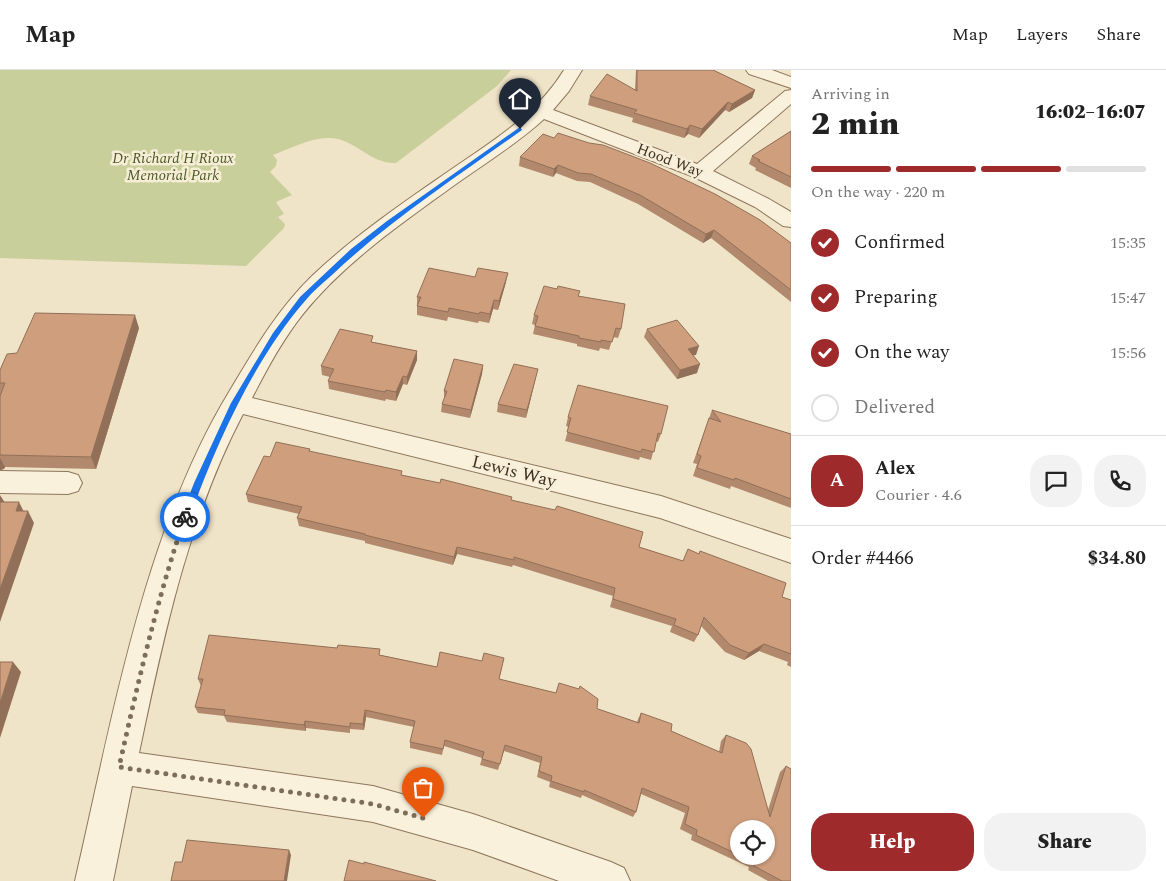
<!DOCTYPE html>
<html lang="en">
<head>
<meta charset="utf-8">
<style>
	:root { --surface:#fff; --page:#f2f2f2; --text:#222; --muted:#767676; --line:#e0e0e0; --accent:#9e2a2b }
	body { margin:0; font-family:Spectral,serif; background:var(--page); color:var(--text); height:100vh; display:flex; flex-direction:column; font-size:19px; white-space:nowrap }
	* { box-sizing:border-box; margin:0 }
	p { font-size:16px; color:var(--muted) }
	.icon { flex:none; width:28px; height:28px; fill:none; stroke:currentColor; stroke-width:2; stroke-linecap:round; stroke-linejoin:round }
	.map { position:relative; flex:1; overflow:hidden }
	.panel { display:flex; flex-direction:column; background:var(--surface); width:375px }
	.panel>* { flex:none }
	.controls { position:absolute; left:730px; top:750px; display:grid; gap:10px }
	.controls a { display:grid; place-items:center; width:45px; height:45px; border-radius:50%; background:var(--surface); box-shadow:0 1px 4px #0004; font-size:25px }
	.pin { position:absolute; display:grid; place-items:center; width:42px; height:42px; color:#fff; margin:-51px -21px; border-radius:50% 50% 50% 0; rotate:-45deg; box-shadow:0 0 5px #0007 }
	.pin .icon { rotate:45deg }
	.courier { position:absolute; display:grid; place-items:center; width:50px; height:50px; margin:-25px; border:4px solid #1a73e8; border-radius:50%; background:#fff; color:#222; box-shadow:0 1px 6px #0007 }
	.overview em { font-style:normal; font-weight:800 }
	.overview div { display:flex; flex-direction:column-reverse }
	.overview { display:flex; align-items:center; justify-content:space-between; height:85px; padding:0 20px }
	h1 { font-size:32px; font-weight:800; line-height:38px }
	.bar { display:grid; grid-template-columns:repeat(4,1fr); gap:8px 5px; align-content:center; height:60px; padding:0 20px }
	.bar i { height:6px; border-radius:4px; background:var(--line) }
	.bar .active { background:var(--accent) }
	.bar p { grid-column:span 4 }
	.line { display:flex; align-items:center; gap:12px; padding:0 20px; border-top:1px solid var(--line) }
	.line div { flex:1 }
	.round { display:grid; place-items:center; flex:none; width:52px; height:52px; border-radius:20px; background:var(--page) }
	ol { padding:0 20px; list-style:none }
	li { display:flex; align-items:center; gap:15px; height:55px }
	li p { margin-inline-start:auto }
	li .icon { padding:5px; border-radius:50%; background:var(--accent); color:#fff; stroke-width:4 }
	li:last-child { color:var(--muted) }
	li i { width:28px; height:28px; border:2px solid var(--line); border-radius:50% }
	.button { display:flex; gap:10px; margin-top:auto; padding:10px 20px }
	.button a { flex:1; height:58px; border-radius:20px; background:var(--accent); color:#fff; font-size:20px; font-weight:800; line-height:58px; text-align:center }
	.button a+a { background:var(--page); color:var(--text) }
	header { display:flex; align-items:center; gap:30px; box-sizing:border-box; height:70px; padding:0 25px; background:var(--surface); border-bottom:1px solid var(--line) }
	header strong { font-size:24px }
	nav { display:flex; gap:28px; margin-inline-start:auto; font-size:18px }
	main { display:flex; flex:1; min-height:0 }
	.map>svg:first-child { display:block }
</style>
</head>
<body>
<header>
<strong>Map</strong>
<nav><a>Map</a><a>Layers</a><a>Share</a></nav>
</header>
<main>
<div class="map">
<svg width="791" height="811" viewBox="0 0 791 811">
	<rect width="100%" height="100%" fill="#f0e4c8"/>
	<path fill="#c9cf9b" d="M0,0H511L497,16L396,93C373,94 358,74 338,69C317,64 292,78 273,85L277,90L276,96L270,102L292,125L276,132L284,144L278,147L285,154L284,158L246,196L0,188Z"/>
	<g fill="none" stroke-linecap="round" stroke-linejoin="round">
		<defs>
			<g id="minor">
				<path d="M564,0H582L569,21L553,40L697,94L785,21L791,20V34L713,101L769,129L791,142V157L783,156L755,137L694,107L544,49C517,74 485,93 456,114C402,153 345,192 303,244C283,269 267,299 252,328L661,426L791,469V493L660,448L243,344C188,449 163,568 139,683L373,716L473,744L611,792L624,798L630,811H559L473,780L373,752L132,716L113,811H75C112,651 144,462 229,322C254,280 277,240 312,206C353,167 400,135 446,103C489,73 536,46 564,0Z"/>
				<polygon points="746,0 772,0 791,7 791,18 749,4"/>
				<polygon points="0,401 68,402 78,405 82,413 78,421 68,424 0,423"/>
			</g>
		</defs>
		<use href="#minor" stroke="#8d765c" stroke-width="2"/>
		<use href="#minor" fill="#faf1dc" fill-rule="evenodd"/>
	</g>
	<g fill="#b2896c" fill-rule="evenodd">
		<polygon points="636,0 713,0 755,20 752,28 729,42 725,40 699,68 688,64 684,68 632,52 633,48 588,35 590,26 635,20"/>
		<polygon points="791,61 791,118 755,100 756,98 749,94 752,86"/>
		<polygon points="543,64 791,173 791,232 711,168 703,173 638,134 590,112 577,111 556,103 553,107 519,96 520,87"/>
		<polygon points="475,207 506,212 498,240 493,239 489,253 479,251 478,253 448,247 447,251 417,245 417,227"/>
		<polygon points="579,226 621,259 618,268 613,267 609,280 600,278 599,281 577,276 577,274 533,264 535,255 532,254 534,245"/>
		<polygon points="139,258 96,399 5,397 4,399 0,400 0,300 17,283"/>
		<polygon points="647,259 696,285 693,285 697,303 677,309 644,267"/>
		<polygon points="373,272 417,281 417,290 407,315 403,314 396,331 386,329 385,331 329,319 328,311 330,307 322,305 321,296"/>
		<polygon points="483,295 482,304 470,348 441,342 442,334 444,329 444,321"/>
		<polygon points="536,307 526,348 497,342 498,334"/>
		<polygon points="712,340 791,364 791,438 731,416 730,419 693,406 697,394 693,393"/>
		<polygon points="568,347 661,364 658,372 656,371 651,390 640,387 639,390 565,371 569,357 566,356"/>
		<polygon points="310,379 310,382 402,405 511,430 639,477 683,491 688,479 782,527 791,530 791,597 787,595 788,592 759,581 744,590 725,582 701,556 698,565 694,572 670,562 672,556 610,537 613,526 513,495 512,497 457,484 453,495 365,473 365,471 299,456 297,448 299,444 248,432 246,424 270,387"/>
		<path d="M380,585L437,597L504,588L499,609L556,623L559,613L598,639L637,652L638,649L641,643L671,661L719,682L721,671L726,665L768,740L780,702L786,696L791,811H768L748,800L749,797L691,770L692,765L680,759L685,743L641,724L636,742L633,747L582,725L581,728L549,717L550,712L537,707L540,693L504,681L498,700L480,695L482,688L444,676L442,685L410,678V672L414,657L366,647L364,660L350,659V663L306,658V661L227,652L224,646L198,643L195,637L201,616L198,609ZM739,759L766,786H739Z"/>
	</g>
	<g fill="#916f58">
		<polygon points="755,20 752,28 729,42 732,34"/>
		<polygon points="728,32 725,40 699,68 702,59"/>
		<polygon points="690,55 688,64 684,68 687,59"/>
		<polygon points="558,95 556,103 553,107 554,99"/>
		<polygon points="714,160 711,168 703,173 706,164"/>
		<polygon points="508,203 506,212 498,240 499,231"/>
		<polygon points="494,230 493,239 489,253 490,244"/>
		<polygon points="135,245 139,258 96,399 91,387"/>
		<polygon points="699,276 696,285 685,287 688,279"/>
		<polygon points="417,281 417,290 407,315 407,307"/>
		<polygon points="700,294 697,303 677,309 680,300"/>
		<polygon points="483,295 482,304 470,348 471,340"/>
		<polygon points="538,299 536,307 526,348 527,340"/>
		<polygon points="403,306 403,314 396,331 396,322"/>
		<polygon points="0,388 5,397 4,399 0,400"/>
		<polygon points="0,425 7,436 0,437"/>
		<polygon points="19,432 25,444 16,441"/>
		<polygon points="28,441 34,453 0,552 0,519"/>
		<polygon points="457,477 457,484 453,495 454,487"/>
		<polygon points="764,574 759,581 744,590 749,583"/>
		<polygon points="13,592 21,602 0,668 0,633"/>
		<polygon points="365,640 366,647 364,660 363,654"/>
		<polygon points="305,651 306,658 306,661 304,655"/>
		<polygon points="289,780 291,785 287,811 284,811"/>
	</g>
	<g fill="#cf9f7d" stroke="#916f58">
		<polygon points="637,0 713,0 755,20 732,34 728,32 702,59 690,55 687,59 634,43 637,40 590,26 607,4 637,21"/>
		<polygon points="791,61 791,107 758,91 760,90 752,86"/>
		<polygon points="558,63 589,73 603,75 650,93 715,124 760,150 791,173 791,220 714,160 706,164 640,125 591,104 578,103 558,95 554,99 520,87 543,64 554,68"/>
		<polygon points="429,198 475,207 478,198 508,203 499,231 494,230 490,244 480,242 479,244 449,238 448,242 417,236 421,227 417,227"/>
		<polygon points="544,216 557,219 558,216 580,221 578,226 625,234 621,259 616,258 612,272 601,270 601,272 579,268 579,266 535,256 538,246 534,245"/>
		<polygon points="35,243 135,245 91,387 0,385 0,326 5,313 0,313 0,300 7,284 17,283"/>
		<polygon points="677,250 699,276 688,279 700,294 680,300 647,259"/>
		<polygon points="340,259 373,266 371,272 417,281 407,307 403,306 396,322 386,320 385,322 328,311 334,299 321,296"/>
		<polygon points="454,289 483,295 471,340 442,334 447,321 444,321"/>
		<polygon points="514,294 538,299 527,340 498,334"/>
		<polygon points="578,315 668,336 661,364 658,363 654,382 642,379 641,382 567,362 571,348 568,347"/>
		<polygon points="712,340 791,364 791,429 735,408 734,410 697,398 701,386 697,384 709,348 721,352"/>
		<polygon points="276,372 310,379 309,381 402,401 401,405 440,413 441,409 512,427 511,430 555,440 557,436 643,462 639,477 683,491 688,479 699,484 700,481 786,513 782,527 791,530 791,584 764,574 749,583 730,575 704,547 698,565 674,555 676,549 613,529 615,518 514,487 514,490 457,477 454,487 365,465 365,464 297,448 302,437 246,424 264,386 270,387"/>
		<polygon points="0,432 19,432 16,441 28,441 0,519"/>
		<polygon points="209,565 337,578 338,575 380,579 379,585 437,597 440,582 482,591 484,583 504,588 499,609 556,623 559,613 579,619 580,616 598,629 597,638 598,639 639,653 641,643 672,654 671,661 722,683 726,665 746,673 751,679 770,747 786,696 791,699 791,811 782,811 754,796 754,793 741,786 766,786 766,759 739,759 739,785 696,765 697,760 685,754 689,737 642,718 636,742 584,720 584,722 551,711 552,706 539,701 542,687 505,675 500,694 482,689 484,682 445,670 443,679 410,672 415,651 365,640 363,654 350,653 350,657 305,651 304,655 224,645 225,640 195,637 203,609 198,609"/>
		<polygon points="0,592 13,592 0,633"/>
		<polygon points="187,770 289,780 284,811 171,811 175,792 182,792"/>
		<polygon points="349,790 364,794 364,792 436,811 344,811"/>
	</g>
	<path fill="#1a73e8" d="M520,57L522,60C458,106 390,150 332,205C323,213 313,221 305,231C255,288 215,376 190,447L188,450H182L181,447L194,413L231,333L273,263L300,227L351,179L387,151Z"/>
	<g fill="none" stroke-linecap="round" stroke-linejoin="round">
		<path stroke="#7c6e5b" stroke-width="5" stroke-dasharray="0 9" d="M185,447C157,529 138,613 119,697L373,734L423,748"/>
	</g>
	<g text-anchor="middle" stroke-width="5" stroke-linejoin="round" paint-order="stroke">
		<g font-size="15" font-style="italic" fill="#4d5a26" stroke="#f7eed8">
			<text x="173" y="93">Dr Richard H Rioux<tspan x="173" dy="17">Memorial Park</tspan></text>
		</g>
		<g font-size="15" fill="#3d2e20" stroke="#f7eed8">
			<text transform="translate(670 90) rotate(21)" y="5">Hood Way</text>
		</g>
		<g font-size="18" fill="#3d2e20" stroke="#f7eed8">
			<text transform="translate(514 401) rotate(14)" y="6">Lewis Way</text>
		</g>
	</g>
</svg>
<div class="controls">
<a><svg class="icon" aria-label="locate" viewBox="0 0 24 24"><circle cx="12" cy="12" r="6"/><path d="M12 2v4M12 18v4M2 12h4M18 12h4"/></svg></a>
</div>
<div class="pin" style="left:423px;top:748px;background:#ea580c"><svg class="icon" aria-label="bag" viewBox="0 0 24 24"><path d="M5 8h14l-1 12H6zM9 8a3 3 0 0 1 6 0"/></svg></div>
<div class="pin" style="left:520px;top:59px;background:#1f2937"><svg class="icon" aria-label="home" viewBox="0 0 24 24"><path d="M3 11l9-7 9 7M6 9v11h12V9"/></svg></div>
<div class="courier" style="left:185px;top:447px"><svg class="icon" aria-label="bike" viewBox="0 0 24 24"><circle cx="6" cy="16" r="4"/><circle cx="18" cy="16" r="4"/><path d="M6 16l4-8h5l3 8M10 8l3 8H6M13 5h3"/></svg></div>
</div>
<section class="panel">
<div class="overview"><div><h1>2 min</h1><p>Arriving in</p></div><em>16:02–16:07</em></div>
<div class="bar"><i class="active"></i><i class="active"></i><i class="active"></i><i></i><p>On the way · 220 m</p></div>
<ol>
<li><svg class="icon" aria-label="check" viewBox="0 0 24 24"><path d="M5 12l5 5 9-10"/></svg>Confirmed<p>15:35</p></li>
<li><svg class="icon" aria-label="check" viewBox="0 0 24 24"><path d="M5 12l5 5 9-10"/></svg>Preparing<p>15:47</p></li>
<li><svg class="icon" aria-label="check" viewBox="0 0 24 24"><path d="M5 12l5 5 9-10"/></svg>On the way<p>15:56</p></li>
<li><i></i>Delivered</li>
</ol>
<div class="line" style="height:90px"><b class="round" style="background:var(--accent);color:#fff">A</b><div><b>Alex</b><p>Courier · 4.6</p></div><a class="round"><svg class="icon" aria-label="chat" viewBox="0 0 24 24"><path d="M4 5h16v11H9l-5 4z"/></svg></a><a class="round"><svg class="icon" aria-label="phone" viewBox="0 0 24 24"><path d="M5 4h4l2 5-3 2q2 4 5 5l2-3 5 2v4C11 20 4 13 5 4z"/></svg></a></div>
<div class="line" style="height:65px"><div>Order #4466</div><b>$34.80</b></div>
<div class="button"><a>Help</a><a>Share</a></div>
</section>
</main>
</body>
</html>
